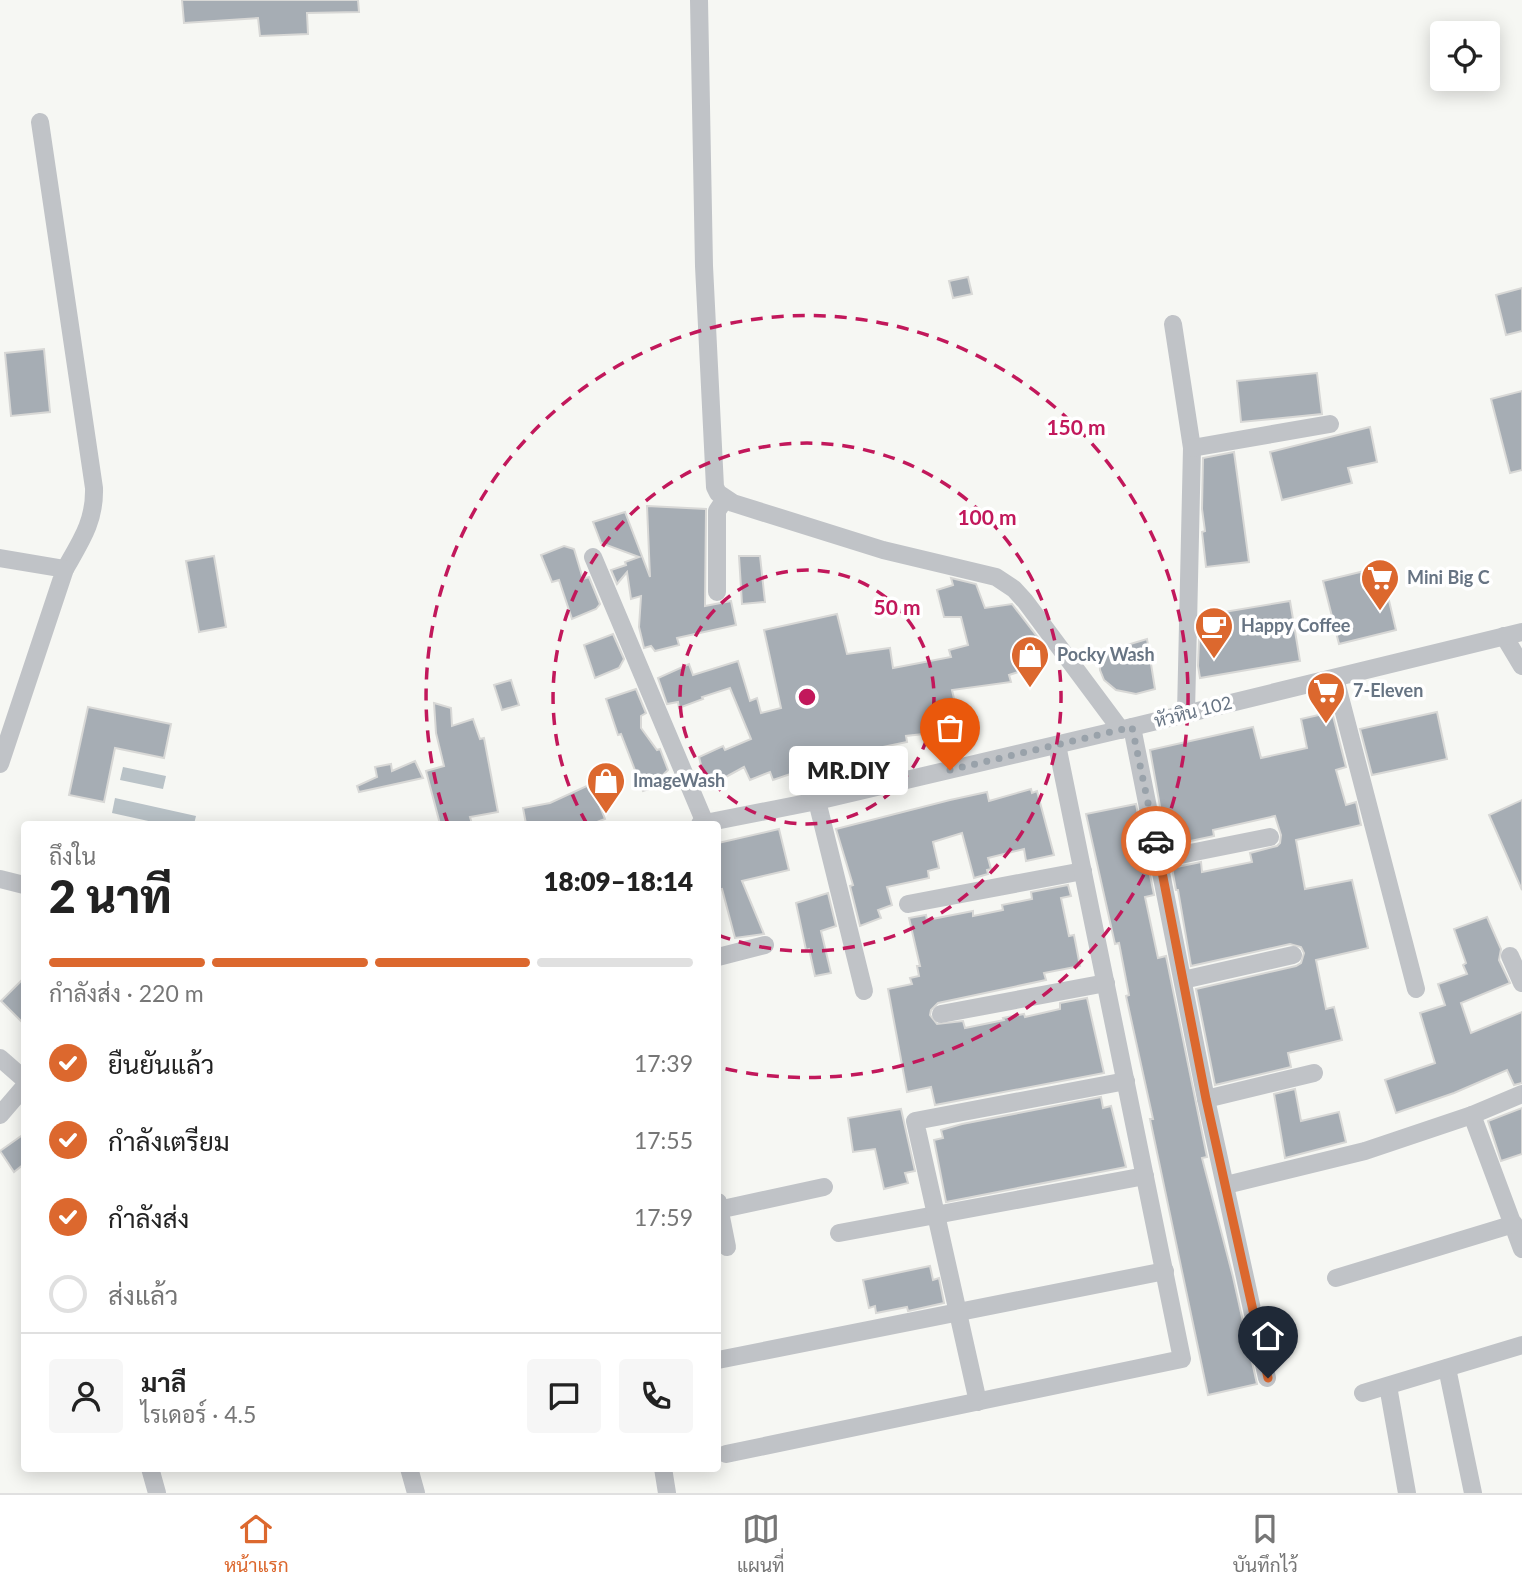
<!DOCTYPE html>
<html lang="th">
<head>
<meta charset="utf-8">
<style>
	:root { --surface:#fff; --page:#f6f6f6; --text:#222; --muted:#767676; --line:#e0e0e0; --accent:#dc682e }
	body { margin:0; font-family:Lato,Sarabun,sans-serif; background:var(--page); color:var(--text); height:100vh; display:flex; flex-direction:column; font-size:26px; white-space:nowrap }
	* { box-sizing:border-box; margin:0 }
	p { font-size:23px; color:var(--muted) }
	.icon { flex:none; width:38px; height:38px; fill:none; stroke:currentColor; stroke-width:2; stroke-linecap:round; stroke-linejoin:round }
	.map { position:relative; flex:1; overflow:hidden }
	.drawer { position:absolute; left:21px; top:821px; width:700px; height:651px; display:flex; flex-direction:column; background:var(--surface); border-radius:7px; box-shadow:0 4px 18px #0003 }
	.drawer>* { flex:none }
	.tools { position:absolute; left:1430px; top:21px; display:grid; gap:14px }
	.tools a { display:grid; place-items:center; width:70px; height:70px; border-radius:7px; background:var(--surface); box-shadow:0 4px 18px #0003; font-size:35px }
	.pin { position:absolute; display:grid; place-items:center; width:60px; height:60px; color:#fff; margin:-72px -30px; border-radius:50% 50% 50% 0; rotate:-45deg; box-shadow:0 0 7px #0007 }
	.pin .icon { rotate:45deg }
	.courier { position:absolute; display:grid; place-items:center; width:70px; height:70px; margin:-35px; border:5px solid #dc682e; border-radius:50%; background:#fff; color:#222; box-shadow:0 2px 9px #0007 }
	.bubble { position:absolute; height:49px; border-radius:7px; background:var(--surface); box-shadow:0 4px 18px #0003; font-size:23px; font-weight:800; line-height:49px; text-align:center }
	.head em { font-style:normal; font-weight:800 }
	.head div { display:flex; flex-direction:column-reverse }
	.head { display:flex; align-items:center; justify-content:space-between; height:119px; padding:0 28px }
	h1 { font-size:46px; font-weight:800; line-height:52px }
	.bar { display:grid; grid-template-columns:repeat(4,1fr); gap:10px 7px; align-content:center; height:84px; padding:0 28px }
	.bar i { height:9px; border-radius:5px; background:var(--line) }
	.bar .selected { background:var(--accent) }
	.bar p { grid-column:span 4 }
	.line { display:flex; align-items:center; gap:18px; padding:0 28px; border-top:2px solid var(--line) }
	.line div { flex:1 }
	.round { display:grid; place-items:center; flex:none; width:74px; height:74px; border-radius:7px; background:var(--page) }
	ol { padding:0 28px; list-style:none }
	li { display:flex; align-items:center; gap:21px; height:77px }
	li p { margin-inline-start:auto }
	li .icon { padding:7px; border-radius:50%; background:var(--accent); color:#fff; stroke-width:4 }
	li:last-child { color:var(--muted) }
	li i { width:38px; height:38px; border:4px solid var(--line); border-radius:50% }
	.dock { display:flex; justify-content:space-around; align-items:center; height:98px; border-top:2px solid var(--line); background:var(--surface); font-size:19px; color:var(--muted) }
	.dock a { display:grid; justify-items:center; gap:4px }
	.dock .selected { color:var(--accent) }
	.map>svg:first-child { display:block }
</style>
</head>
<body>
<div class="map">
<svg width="1522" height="1493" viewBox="0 0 1522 1493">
	<rect width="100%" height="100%" fill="#f6f7f3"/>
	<g fill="#b9c2c7">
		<polygon points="123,767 166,776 163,789 120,780"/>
		<polygon points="115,798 196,816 194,824 162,824 112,813"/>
	</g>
	<g fill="#a6adb4" stroke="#d8d8d6" stroke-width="2">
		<polygon points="182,0 358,0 359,12 307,13 308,34 260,36 258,18 184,23"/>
		<polygon points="968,277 972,294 953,298 949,281"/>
		<polygon points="1522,288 1522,331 1506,335 1496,295"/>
		<polygon points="44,349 50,412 11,416 5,353"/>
		<polygon points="1317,373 1322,414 1241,422 1237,381"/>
		<polygon points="1522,391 1522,470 1510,473 1491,399"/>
		<polygon points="1370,427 1377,462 1348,468 1352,483 1282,500 1270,452"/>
		<polygon points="1234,452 1249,562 1206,567 1202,532 1205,531 1202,509 1203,458"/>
		<polygon points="647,506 706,509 705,606 731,601 736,625 677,638 679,645 655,651 651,646 644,648 639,627 641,596 631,599 627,572 617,584 611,570 626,565 625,562 639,557 601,543 593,522 625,512 650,577"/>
		<polygon points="564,546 574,549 583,579 589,577 600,604 596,609 572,619 559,580 552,582 541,555"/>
		<polygon points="214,556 226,627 199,632 186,561"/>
		<polygon points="739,556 760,556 765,602 742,604"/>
		<polygon points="1381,567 1396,630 1339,644 1323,581"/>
		<polygon points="951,578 976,584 985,608 1012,604 1039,639 1044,664 1009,675 1011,682 952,690 961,730 906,736 907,742 854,753 857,765 807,776 805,769 773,780 770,772 750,780 744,767 713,784 711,779 704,777 699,757 723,746 725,750 751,739 730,688 702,697 703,699 679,708 678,702 667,704 658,678 689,664 693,675 738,661 750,701 757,698 761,713 781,708 764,630 837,614 847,654 890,648 893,668 951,657 949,650 968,645 961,617 944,617 937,590 953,585"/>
		<polygon points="1290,601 1300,661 1200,678 1198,666 1200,616"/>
		<polygon points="613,634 624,659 619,668 595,678 584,645"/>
		<polygon points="1147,639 1155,689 1136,694 1116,690 1104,680 1100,670 1099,650 1117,648"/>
		<polygon points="511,680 519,705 502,710 494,685"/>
		<polygon points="636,689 646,713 641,716 641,728 657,750 660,749 668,770 663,775 667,783 643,791 621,734 618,735 606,699"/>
		<polygon points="434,703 451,708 452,726 473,719 480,739 484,738 498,812 470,817 472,824 440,824 426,771 444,766 436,733"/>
		<polygon points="88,707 171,724 164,758 115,748 104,802 69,795"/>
		<polygon points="1332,712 1346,767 1336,770 1346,805 1356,802 1361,825 1296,840 1305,889 1352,880 1368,948 1316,960 1326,1009 1334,1007 1342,1040 1288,1053 1291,1067 1215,1085 1196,989 1296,966 1301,963 1304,953 1301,947 1290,944 1191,966 1178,890 1176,890 1172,868 1201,862 1202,872 1252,862 1250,853 1277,846 1280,843 1281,835 1275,816 1213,830 1214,836 1167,846 1150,750 1253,727 1261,758 1307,748 1301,719"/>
		<polygon points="1437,712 1447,759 1372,775 1360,729"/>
		<polygon points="415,761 423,778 359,792 357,786 377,777 375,767 391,764 392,771"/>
		<polygon points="591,784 605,819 592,824 526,824 523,808 550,803"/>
		<polygon points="1031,789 1032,793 1037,791 1054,855 1026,861 1024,849 988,858 991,869 987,870 988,874 974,878 962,833 933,842 939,868 928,871 929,878 887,887 892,905 878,910 881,918 860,926 850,886 853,885 836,829 950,800 987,792 989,801"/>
		<polygon points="1522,800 1522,890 1489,815"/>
		<polygon points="1136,804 1154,895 1145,897 1158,958 1166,956 1207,1157 1202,1158 1233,1277 1257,1384 1208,1395 1150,1119 1153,1119 1126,996 1129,995 1119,943 1115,944 1086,814"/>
		<polygon points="779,829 789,870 742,881 764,934 735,938 722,889 718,890 718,843"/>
		<polygon points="1068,885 1071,896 1061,898 1069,936 1074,935 1080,966 1044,973 1046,980 938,1003 931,1010 930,1015 937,1024 963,1021 965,1028 1004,1020 1003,1018 1024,1014 1025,1017 1060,1009 1060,1003 1087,998 1104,1073 935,1105 931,1087 907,1092 888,989 912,984 910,978 919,976 917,966 920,966 909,918 926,915 927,920 973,911 973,916 1003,910 1002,905 1032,899 1031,892"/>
		<polygon points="828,893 836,926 821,931 831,973 815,976 809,949 806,950 796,903"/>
		<polygon points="1487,917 1501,949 1499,960 1510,983 1461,1003 1471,1033 1522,1012 1522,1083 1514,1085 1507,1070 1454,1093 1396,1113 1385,1080 1435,1063 1420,1013 1445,1005 1438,984 1467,974 1463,965 1466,963 1454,929"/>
		<polygon points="24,978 24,1024 1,1001"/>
		<polygon points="1295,1089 1301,1121 1339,1112 1346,1142 1285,1158 1274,1094"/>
		<polygon points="1101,1097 1103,1108 1111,1106 1126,1167 946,1202 934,1140 943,1138 941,1130 962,1124"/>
		<polygon points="1522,1108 1522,1154 1501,1161 1488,1121"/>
		<polygon points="901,1109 915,1171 905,1173 908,1183 884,1189 875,1149 853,1152 848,1118"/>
		<polygon points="24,1134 24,1164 14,1172 0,1151"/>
		<polygon points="930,1266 933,1280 939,1278 944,1303 908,1311 907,1307 876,1313 875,1306 869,1308 863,1280"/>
	</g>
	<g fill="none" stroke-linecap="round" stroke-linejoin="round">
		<g stroke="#c0c3c7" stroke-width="18">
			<polyline points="699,0 704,266 715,487 718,493 733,503 883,550 996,577 1014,589 1025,601 1121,730"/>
			<path d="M40,122L94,488C95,521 81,541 65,569"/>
			<polyline points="1173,324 1192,448 1186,713"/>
			<polyline points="1192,448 1330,424"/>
			<polyline points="593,557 705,823"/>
			<polyline points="0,558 65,569 0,764"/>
			<polyline points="717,592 717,511 725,499"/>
			<polyline points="1504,636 1522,666"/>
			<polyline points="1335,678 1416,989"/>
			<polyline points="1132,727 1206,1099 1267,1378"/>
			<polyline points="817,801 864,991"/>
			<polyline points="700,824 817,801 1132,727 1522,632"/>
			<polyline points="1160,859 1270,837"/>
			<polyline points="0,879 24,885"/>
			<polyline points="908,904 1083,871"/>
			<polyline points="1510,956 1522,983"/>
			<polyline points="718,957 765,945"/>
			<polyline points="1183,980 1293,955"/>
			<polyline points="941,1014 1106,983"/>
			<polyline points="0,1058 24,1079"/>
			<polyline points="1206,1099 1314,1073"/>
			<polyline points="0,1115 24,1087"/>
			<polyline points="1472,1115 1522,1249"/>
			<polyline points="1226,1185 1365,1151 1472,1115 1522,1094"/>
			<polyline points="718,1202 727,1247"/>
			<polyline points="718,1210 824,1187"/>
			<polyline points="839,1233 1145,1176"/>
			<polyline points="1336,1278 1514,1224"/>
			<polyline points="718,1360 1165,1271"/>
			<polyline points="1447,1368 1473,1493"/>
			<polyline points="1388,1386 1407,1493"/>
			<polyline points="1363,1393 1522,1345"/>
			<polyline points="978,1402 915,1121 1126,1081"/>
			<polyline points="726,1454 1182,1359 1057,745"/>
			<polyline points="150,1468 157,1493"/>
			<polyline points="409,1468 416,1493"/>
			<polyline points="663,1468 667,1493"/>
		</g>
	</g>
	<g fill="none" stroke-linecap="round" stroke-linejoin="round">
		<polyline stroke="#99a2aa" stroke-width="7" stroke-dasharray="0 12.6" points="950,770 1132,727 1156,841"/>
		<polyline stroke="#dc682e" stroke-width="9" points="1156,841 1206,1099 1268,1378"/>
	</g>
	<g fill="none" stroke="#c2185b" stroke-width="3.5" stroke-dasharray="12 9">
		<circle cx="807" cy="697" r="127"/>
		<path d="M587 824A254 254 0 1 1 718 935"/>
		<path d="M448 824A381 381 0 1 1 718 1067"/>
	</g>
	<defs>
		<symbol id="supermarket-pin" viewBox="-11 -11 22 30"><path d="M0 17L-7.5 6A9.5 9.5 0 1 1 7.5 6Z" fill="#dc682e" stroke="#fff"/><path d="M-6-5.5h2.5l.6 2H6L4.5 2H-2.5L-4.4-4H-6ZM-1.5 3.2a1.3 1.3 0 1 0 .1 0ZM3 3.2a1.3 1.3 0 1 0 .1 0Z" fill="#fff"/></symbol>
		<symbol id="cafe-pin" viewBox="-11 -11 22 30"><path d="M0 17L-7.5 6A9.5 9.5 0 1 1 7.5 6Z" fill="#dc682e" stroke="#fff"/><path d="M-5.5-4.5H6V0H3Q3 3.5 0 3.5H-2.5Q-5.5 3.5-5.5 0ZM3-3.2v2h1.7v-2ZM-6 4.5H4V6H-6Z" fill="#fff"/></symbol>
		<symbol id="shop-pin" viewBox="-11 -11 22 30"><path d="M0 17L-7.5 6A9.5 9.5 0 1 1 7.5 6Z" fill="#dc682e" stroke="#fff"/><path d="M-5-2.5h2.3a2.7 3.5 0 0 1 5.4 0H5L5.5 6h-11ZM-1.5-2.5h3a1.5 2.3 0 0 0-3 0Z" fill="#fff"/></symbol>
	</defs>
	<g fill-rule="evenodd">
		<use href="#supermarket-pin" x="1358" y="556" width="44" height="60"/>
		<use href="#cafe-pin" x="1192" y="604" width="44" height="60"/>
		<use href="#shop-pin" x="1008" y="633" width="44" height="60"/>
		<use href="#supermarket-pin" x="1304" y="669" width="44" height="60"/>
		<use href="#shop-pin" x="584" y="759" width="44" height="60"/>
	</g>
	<g text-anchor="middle" stroke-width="7" stroke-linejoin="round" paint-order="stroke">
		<g font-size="18" font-weight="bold" fill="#677483" stroke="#fff" text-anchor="start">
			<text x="1407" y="584">Mini Big C</text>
			<text x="1241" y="632">Happy Coffee</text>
			<text x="1057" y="661">Pocky Wash</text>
			<text x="1353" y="697">7-Eleven</text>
			<text x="633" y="787">ImageWash</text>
		</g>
		<g font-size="18" fill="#677483" stroke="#fff">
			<text transform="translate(1193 712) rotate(-14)" y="6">หัวหิน 102</text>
		</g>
	</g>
	<circle cx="807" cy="697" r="10" fill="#c2185b" stroke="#fff" stroke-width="3.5"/>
	<g font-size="21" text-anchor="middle" font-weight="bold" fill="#c2185b" stroke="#fff" stroke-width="7" stroke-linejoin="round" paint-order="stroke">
		<text x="1076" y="435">150 m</text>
		<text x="987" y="525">100 m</text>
		<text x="897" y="615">50 m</text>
	</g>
</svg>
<div class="tools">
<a><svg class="icon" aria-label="locate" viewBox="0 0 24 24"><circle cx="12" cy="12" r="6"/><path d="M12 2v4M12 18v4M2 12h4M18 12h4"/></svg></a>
</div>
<div class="pin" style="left:950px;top:770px;background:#ea580c"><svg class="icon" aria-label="bag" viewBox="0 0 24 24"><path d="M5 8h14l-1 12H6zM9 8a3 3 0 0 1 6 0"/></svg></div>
<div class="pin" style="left:1268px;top:1378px;background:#1f2937"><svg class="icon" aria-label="home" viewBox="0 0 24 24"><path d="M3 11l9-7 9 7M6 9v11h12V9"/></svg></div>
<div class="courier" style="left:1156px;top:841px"><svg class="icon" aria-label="car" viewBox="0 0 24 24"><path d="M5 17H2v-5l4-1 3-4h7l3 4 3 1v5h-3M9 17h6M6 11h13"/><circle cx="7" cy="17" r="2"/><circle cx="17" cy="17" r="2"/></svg></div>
<div class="bubble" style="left:789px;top:746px;width:119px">MR.DIY</div>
<section class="drawer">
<div class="head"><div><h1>2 นาที</h1><p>ถึงใน</p></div><em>18:09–18:14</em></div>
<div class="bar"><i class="selected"></i><i class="selected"></i><i class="selected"></i><i></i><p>กำลังส่ง · 220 m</p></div>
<ol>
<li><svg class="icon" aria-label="check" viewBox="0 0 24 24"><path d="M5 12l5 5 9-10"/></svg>ยืนยันแล้ว<p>17:39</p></li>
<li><svg class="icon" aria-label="check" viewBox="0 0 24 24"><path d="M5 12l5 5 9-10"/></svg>กำลังเตรียม<p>17:55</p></li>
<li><svg class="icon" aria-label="check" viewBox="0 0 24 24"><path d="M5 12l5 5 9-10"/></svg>กำลังส่ง<p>17:59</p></li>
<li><i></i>ส่งแล้ว</li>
</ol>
<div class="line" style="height:126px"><a class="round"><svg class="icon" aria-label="person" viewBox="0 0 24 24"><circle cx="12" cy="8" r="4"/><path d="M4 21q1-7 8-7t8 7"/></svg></a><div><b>มาลี</b><p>ไรเดอร์ · 4.5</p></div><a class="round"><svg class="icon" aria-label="chat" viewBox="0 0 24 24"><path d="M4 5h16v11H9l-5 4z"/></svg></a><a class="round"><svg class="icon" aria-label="phone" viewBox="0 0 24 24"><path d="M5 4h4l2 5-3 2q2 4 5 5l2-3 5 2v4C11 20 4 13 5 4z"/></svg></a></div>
</section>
</div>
<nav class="dock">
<a class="selected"><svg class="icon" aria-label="home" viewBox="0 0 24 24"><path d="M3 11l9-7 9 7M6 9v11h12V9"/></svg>หน้าแรก</a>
<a><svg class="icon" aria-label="map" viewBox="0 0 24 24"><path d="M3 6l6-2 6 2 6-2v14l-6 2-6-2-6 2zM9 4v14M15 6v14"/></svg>แผนที่</a>
<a><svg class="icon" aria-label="saved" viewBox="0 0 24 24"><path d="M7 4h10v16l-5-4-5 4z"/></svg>บันทึกไว้</a>
</nav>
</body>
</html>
